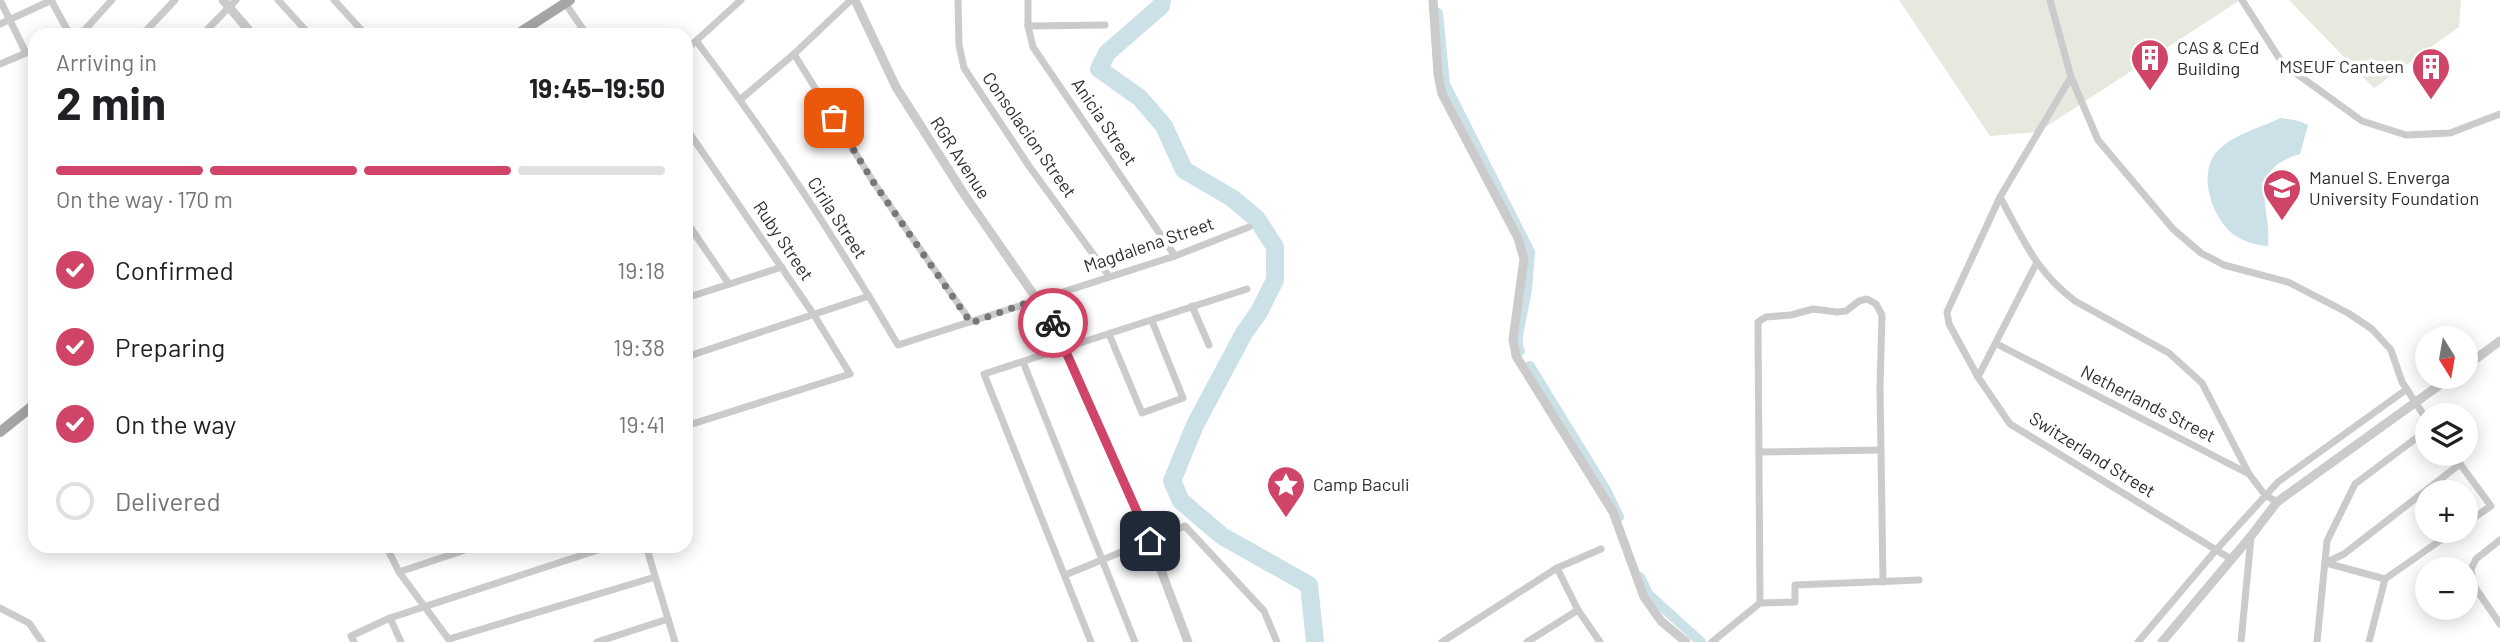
<!DOCTYPE html>
<html lang="en">
<head>
<meta charset="utf-8">
<style>
	:root { --surface:#fff; --page:#f6f6f6; --text:#202124; --muted:#757577; --line:#e0e0e0; --accent:#d04467 }
	body { margin:0; font-family:Barlow,sans-serif; background:var(--page); color:var(--text); height:100vh; display:flex; flex-direction:column; font-size:26px; white-space:nowrap }
	* { box-sizing:border-box; margin:0 }
	p { font-size:23px; color:var(--muted) }
	.icon { flex:none; width:38px; height:38px; fill:none; stroke:currentColor; stroke-width:2; stroke-linecap:round; stroke-linejoin:round }
	.map { position:relative; flex:1; overflow:hidden }
	.details { position:absolute; left:28px; top:28px; width:665px; height:525px; display:flex; flex-direction:column; background:var(--surface); border-radius:21px; box-shadow:0 4px 18px #0003 }
	.details>* { flex:none }
	.needle { width:46px; rotate:169deg }
	.fabs { position:absolute; left:2415px; top:326px; display:grid; gap:14px }
	.fabs a { display:grid; place-items:center; width:63px; height:63px; border-radius:50%; background:var(--surface); box-shadow:0 4px 18px #0003; font-size:35px }
	.pin { position:absolute; display:grid; place-items:center; width:60px; height:60px; color:#fff; margin:-30px; border-radius:14px; box-shadow:0 4px 10px #0006 }
	.courier { position:absolute; display:grid; place-items:center; width:70px; height:70px; margin:-35px; border:5px solid #d04467; border-radius:50%; background:#fff; color:#222; box-shadow:0 2px 9px #0007 }
	.head em { font-style:normal; font-weight:700 }
	.head div { display:flex; flex-direction:column-reverse }
	.head { display:flex; align-items:center; justify-content:space-between; height:119px; padding:0 28px }
	h1 { font-size:46px; font-weight:700; line-height:52px }
	.bar { display:grid; grid-template-columns:repeat(4,1fr); gap:10px 7px; align-content:center; height:84px; padding:0 28px }
	.bar i { height:9px; border-radius:5px; background:var(--line) }
	.bar .active { background:var(--accent) }
	.bar p { grid-column:span 4 }
	ol { padding:0 28px; list-style:none }
	li { display:flex; align-items:center; gap:21px; height:77px }
	li p { margin-inline-start:auto }
	li .icon { padding:7px; border-radius:50%; background:var(--accent); color:#fff; stroke-width:4 }
	li:last-child { color:var(--muted) }
	li i { width:38px; height:38px; border:4px solid var(--line); border-radius:50% }
	.map>svg:first-child { display:block }
</style>
</head>
<body>
<div class="map">
<svg width="2500" height="642" viewBox="0 0 2500 642">
	<rect width="100%" height="100%" fill="#fff"/>
	<g fill="#e6e9dd">
		<polygon points="1899,0 2240,0 2038,132 1990,136"/>
		<polygon points="2289,0 2461,0 2459,27 2374,88"/>
	</g>
	<path fill="#cbe1e7" d="M2281,118L2299,121L2308,125L2300,154C2244,170 2272,207 2268,246C2257,246 2242,241 2233,234C2214,219 2200,182 2212,159C2223,137 2260,128 2281,118Z"/>
	<g fill="none" stroke-linecap="round" stroke-linejoin="round">
		<g stroke="#cbe1e7" stroke-width="10">
			<polyline points="1438,13 1445,84 1530,252 1527,290 1518,335 1518,347 1520,351"/>
			<polyline points="1530,366 1606,490 1619,517"/>
			<polyline points="1640,577 1649,595 1701,642"/>
		</g>
		<polyline stroke="#cbe1e7" stroke-width="18" points="1162,0 1161,6 1107,53 1099,69 1140,98 1164,126 1184,170 1232,198 1257,219 1275,247 1275,280 1259,312 1244,333 1195,425 1172,481 1181,501 1222,536 1309,585 1315,642"/>
		<g stroke="#cbcbcb" stroke-width="7">
			<polyline points="51,0 70,35"/>
			<polyline points="278,0 310,35"/>
			<polyline points="334,0 366,35"/>
			<polyline points="958,0 959,45 964,68 1029,166 1109,276"/>
			<polyline points="1028,0 1028,26 1033,47 1175,256"/>
			<polyline points="2050,0 2071,77 2098,140 2173,229 2201,253 2224,265 2288,282 2348,313 2372,329 2391,350 2402,382 2427,420"/>
			<polyline points="2242,0 2283,64 2362,121 2406,135 2450,133 2500,114"/>
			<polyline points="565,3 587,35"/>
			<polyline points="0,24 52,0"/>
			<polyline points="1028,26 1105,25"/>
			<polyline points="80,35 112,0"/>
			<polyline points="142,35 175,0"/>
			<polyline points="202,35 236,0"/>
			<path d="M697,42C770,138 837,241 898,345L1175,256L1249,227"/>
			<polyline points="686,50 741,0"/>
			<polyline points="794,54 874,183 971,322"/>
			<polyline points="0,64 26,53 0,0"/>
			<polyline points="2071,77 2000,197 1947,312 1949,324 1978,377 2010,424 2231,559"/>
			<polyline points="741,99 794,54 851,0"/>
			<polyline points="686,128 814,315 850,374 686,426"/>
			<path d="M2000,197C2023,239 2036,272 2075,301L2169,353L2202,383L2249,474"/>
			<polyline points="686,221 729,284"/>
			<polyline points="686,298 782,267"/>
			<polyline points="1192,306 1209,345"/>
			<polyline points="1109,334 1142,413 1183,398 1152,321"/>
			<polyline points="1997,344 2249,474 2265,495 2277,502"/>
			<polyline points="686,357 869,296"/>
			<polyline points="1023,362 1135,642"/>
			<polyline points="1978,377 2036,264"/>
			<polyline points="1759,452 1881,450"/>
			<polyline points="2452,453 2491,506 2466,523"/>
			<polyline points="2500,540 2476,559 2471,569 2474,586 2500,624"/>
			<polyline points="386,546 399,572 450,641"/>
			<polyline points="646,546 675,642"/>
			<polyline points="2325,563 2344,554 2460,464"/>
			<polyline points="2326,563 2385,579"/>
			<polyline points="1557,568 1578,610 1600,642"/>
			<polyline points="399,572 477,546"/>
			<polyline points="1065,575 1185,526 1264,611 1277,642"/>
			<polyline points="1760,603 1758,322 1766,317 1791,315 1813,309 1837,312 1846,311 1859,301 1867,299 1876,304 1882,315 1880,387 1883,582"/>
			<polyline points="0,608 29,623 42,642"/>
			<polyline points="390,618 401,642"/>
			<polyline points="449,639 655,577"/>
			<polyline points="354,642 351,636 390,618 610,546"/>
			<polyline points="597,642 668,619"/>
			<polyline points="1091,642 984,374 1247,289"/>
			<polyline points="1442,642 1557,568 1601,549"/>
			<polyline points="1527,642 1578,610"/>
			<polyline points="1712,642 1760,603 1795,602 1795,585 1919,580"/>
			<polyline points="2138,642 2216,550 2278,482 2407,389"/>
			<polyline points="2241,642 2251,537"/>
			<polyline points="2317,642 2327,541 2355,484 2427,430"/>
			<polyline points="2369,642 2385,579 2455,530"/>
		</g>
		<g stroke="#cbcbcb" stroke-width="9">
			<polyline points="223,0 253,35"/>
			<polyline points="855,0 896,87 964,194 1054,324 1150,541 1188,642"/>
			<polyline points="1433,0 1438,74 1442,94 1518,238 1524,259 1513,339 1516,356 1613,512 1644,597 1661,621 1686,642"/>
			<polyline points="2466,366 2500,341"/>
			<polyline points="2162,642 2251,536 2277,502 2452,376"/>
		</g>
		<g stroke="#a6a6a6" stroke-width="10">
			<polyline points="516,35 570,0"/>
			<polyline points="0,432 35,404"/>
		</g>
	</g>
	<g fill="none" stroke-linecap="round" stroke-linejoin="round">
		<polyline stroke="#777" stroke-width="7" stroke-dasharray="0 12.6" points="834,118 874,183 971,323 1037,299 1053,323"/>
		<polyline stroke="#d04467" stroke-width="9" points="1053,323 1150,541"/>
	</g>
	<defs>
		<symbol id="building-pin" viewBox="-11 -11 22 30"><path d="M0 17L-7.5 6A9.5 9.5 0 1 1 7.5 6Z" fill="#d04467" stroke="#fff"/><path d="M-4-6H4V6H1V3H-1V6H-4ZM-2.5-4.3h1.7v1.8h-1.7ZM.8-4.3h1.7v1.8H.8ZM-2.5-1h1.7V.8h-1.7ZM.8-1h1.7V.8H.8Z" fill="#fff"/></symbol>
		<symbol id="university-pin" viewBox="-11 -11 22 30"><path d="M0 17L-7.5 6A9.5 9.5 0 1 1 7.5 6Z" fill="#d04467" stroke="#fff"/><path d="M0-5L7-2L0 1L-7-2ZM-4 1L0 2.5L4 1V4Q0 6-4 4Z" fill="#fff"/></symbol>
		<symbol id="sight-pin" viewBox="-11 -11 22 30"><path d="M0 17L-7.5 6A9.5 9.5 0 1 1 7.5 6Z" fill="#d04467" stroke="#fff"/><path d="M0-6L1.8-2.2L6-1.7L2.9 1.2L3.7 5.4L0 3.3L-3.7 5.4L-2.9 1.2L-6-1.7L-1.8-2.2Z" fill="#fff"/></symbol>
	</defs>
	<g fill-rule="evenodd">
		<use href="#building-pin" x="2128" y="36" width="44" height="60"/>
		<use href="#building-pin" x="2409" y="45" width="44" height="60"/>
		<use href="#university-pin" x="2260" y="166" width="44" height="60"/>
		<use href="#sight-pin" x="1264" y="463" width="44" height="60"/>
	</g>
	<g text-anchor="middle" stroke-width="7" stroke-linejoin="round" paint-order="stroke">
		<g font-size="18" fill="#2e2e2e" stroke="#fff" text-anchor="start">
			<text x="2177" y="54">CAS &amp; CEd<tspan x="2177" dy="21">Building</tspan></text>
			<text x="2404" y="73" text-anchor="end">MSEUF Canteen</text>
			<text x="2309" y="184">Manuel S. Enverga<tspan x="2309" dy="21">University Foundation</tspan></text>
			<text x="1313" y="491">Camp Baculi</text>
		</g>
		<g font-size="18" fill="#2e2e2e" stroke="#fff">
			<text transform="translate(1104 122) rotate(56)" y="6">Anicia Street</text>
			<text transform="translate(1029 135) rotate(55)" y="6">Consolacion Street</text>
			<text transform="translate(960 158) rotate(57)" y="6">RGR Avenue</text>
			<text transform="translate(837 218) rotate(57)" y="6">Cirila Street</text>
			<text transform="translate(783 241) rotate(56)" y="6">Ruby Street</text>
			<text transform="translate(1149 245) rotate(-19)" y="6">Magdalena Street</text>
			<text transform="translate(2148 404) rotate(27)" y="6">Netherlands Street</text>
			<text transform="translate(2092 455) rotate(32)" y="6">Switzerland Street</text>
		</g>
	</g>
</svg>
<div class="fabs">
<a><svg class="needle" viewBox="-14 -14 28 28"><path d="M0-13l5 13h-10z" fill="#e53935"/><path d="M0 13l5-13h-10z" fill="#757577"/></svg></a>
<a><svg class="icon" aria-label="layers" viewBox="0 0 24 24"><path d="M12 4l9 5-9 5-9-5zM3 14l9 5 9-5"/></svg></a>
<a>+</a>
<a>−</a>
</div>
<div class="pin" style="left:834px;top:118px;background:#ea580c"><svg class="icon" aria-label="bag" viewBox="0 0 24 24"><path d="M5 8h14l-1 12H6zM9 8a3 3 0 0 1 6 0"/></svg></div>
<div class="pin" style="left:1150px;top:541px;background:#1f2937"><svg class="icon" aria-label="home" viewBox="0 0 24 24"><path d="M3 11l9-7 9 7M6 9v11h12V9"/></svg></div>
<div class="courier" style="left:1053px;top:323px"><svg class="icon" aria-label="bike" viewBox="0 0 24 24"><circle cx="6" cy="16" r="4"/><circle cx="18" cy="16" r="4"/><path d="M6 16l4-8h5l3 8M10 8l3 8H6M13 5h3"/></svg></div>
<section class="details">
<div class="head"><div><h1>2 min</h1><p>Arriving in</p></div><em>19:45–19:50</em></div>
<div class="bar"><i class="active"></i><i class="active"></i><i class="active"></i><i></i><p>On the way · 170 m</p></div>
<ol>
<li><svg class="icon" aria-label="check" viewBox="0 0 24 24"><path d="M5 12l5 5 9-10"/></svg>Confirmed<p>19:18</p></li>
<li><svg class="icon" aria-label="check" viewBox="0 0 24 24"><path d="M5 12l5 5 9-10"/></svg>Preparing<p>19:38</p></li>
<li><svg class="icon" aria-label="check" viewBox="0 0 24 24"><path d="M5 12l5 5 9-10"/></svg>On the way<p>19:41</p></li>
<li><i></i>Delivered</li>
</ol>
</section>
</div>
</body>
</html>
